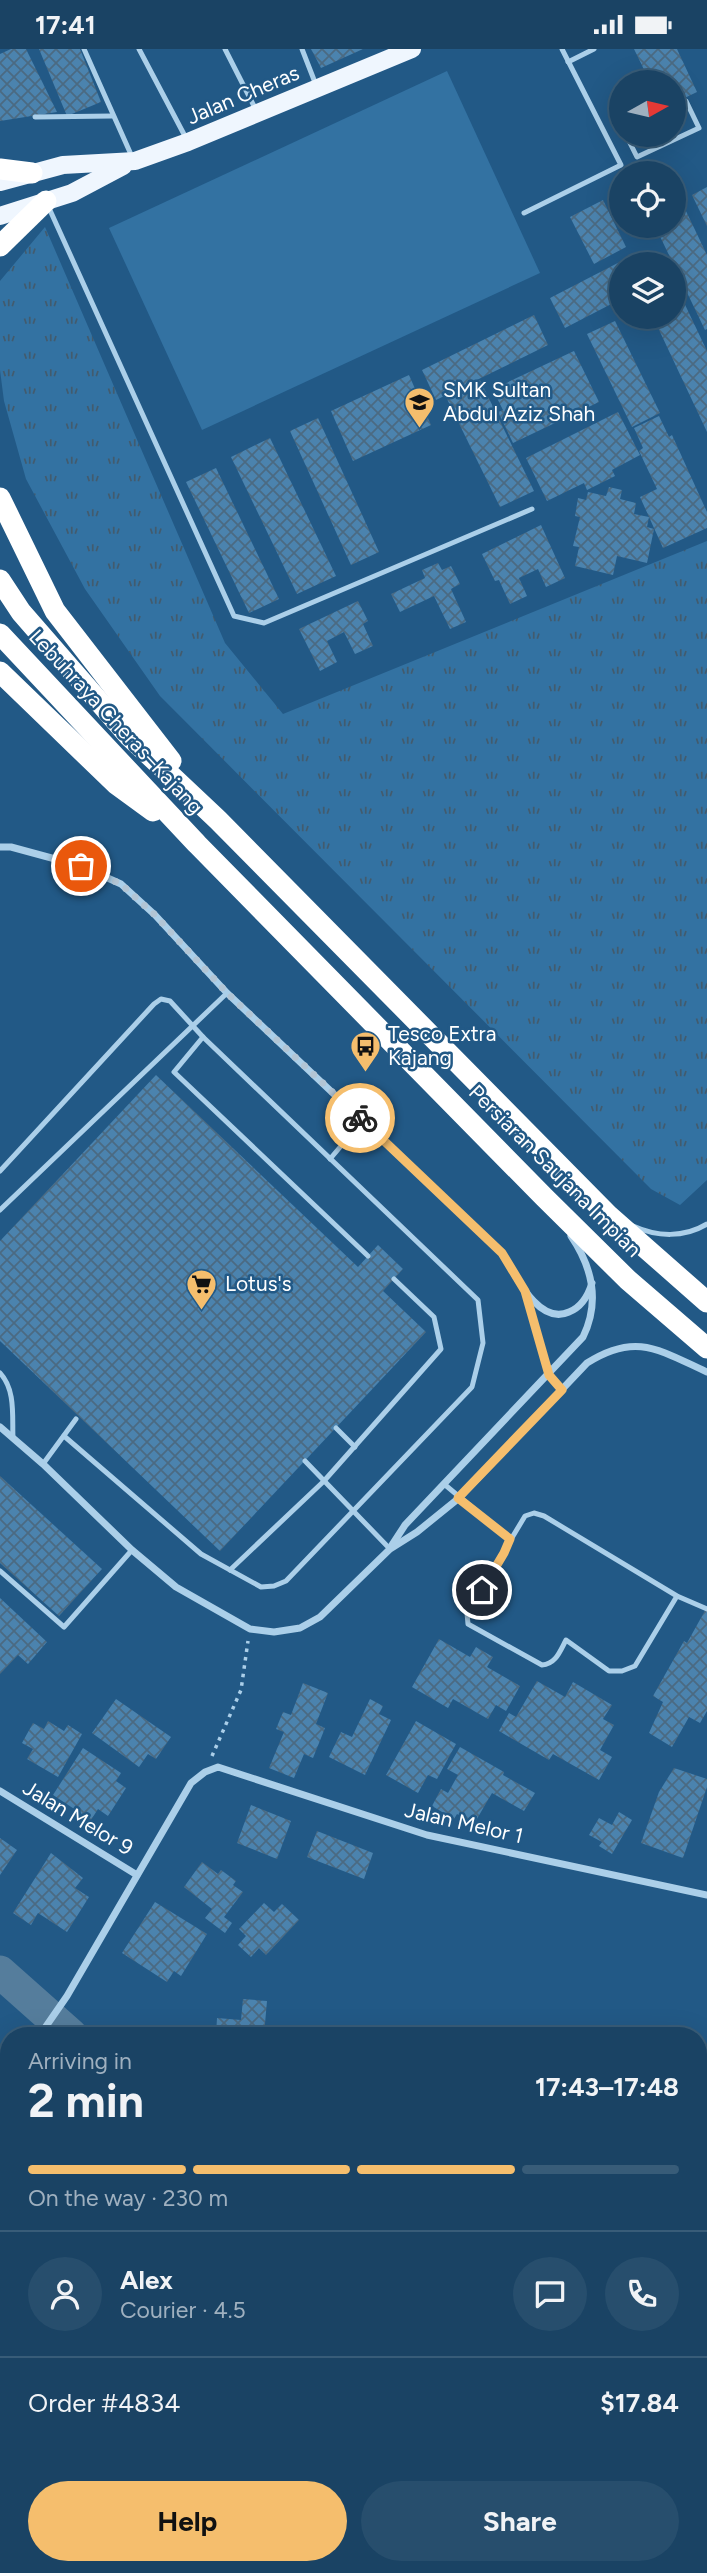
<!DOCTYPE html>
<html lang="en">
<head>
<meta charset="utf-8">
<style>
	:root { --surface:#1a4364; --page:#274e6d; --text:#f1f3f6; --muted:#9fb0bf; --line:#385c78; --accent:#f5be6d }
	body { margin:0; font-family:Figtree,sans-serif; background:var(--page); color:var(--text); height:100vh; display:flex; flex-direction:column; font-size:26px; white-space:nowrap }
	* { box-sizing:border-box; margin:0 }
	p { font-size:23px; color:var(--muted) }
	.icon { flex:none; width:38px; height:38px; fill:none; stroke:currentColor; stroke-width:2; stroke-linecap:round; stroke-linejoin:round }
	.map { position:relative; flex:1; overflow:hidden }
	.details { position:absolute; left:0px; top:1978px; width:707px; height:548px; display:flex; flex-direction:column; background:var(--surface); border-radius:28px 28px 0 0; box-shadow:0 7px 28px #0002,0 0 0 2px var(--line) }
	.details>* { flex:none }
	.needle { width:46px; rotate:82deg }
	.buttons { position:absolute; left:609px; top:21px; display:grid; gap:14px }
	.buttons a { display:grid; place-items:center; width:77px; height:77px; border-radius:50%; background:var(--surface); box-shadow:0 7px 28px #0002,0 0 0 2px var(--line); font-size:35px }
	.pin { position:absolute; display:grid; place-items:center; width:60px; height:60px; color:#fff; margin:-30px; border:4px solid #fff; border-radius:50%; box-shadow:0 2px 7px #0007 }
	.courier { position:absolute; display:grid; place-items:center; width:70px; height:70px; margin:-35px; border:5px solid #f5be6d; border-radius:50%; background:#fff; color:#222; box-shadow:0 2px 9px #0007 }
	.overview em { font-style:normal; font-weight:700 }
	.overview div { display:flex; flex-direction:column-reverse }
	.overview { display:flex; align-items:center; justify-content:space-between; height:119px; padding:0 28px }
	h1 { font-size:46px; font-weight:700; line-height:52px }
	.bar { display:grid; grid-template-columns:repeat(4,1fr); gap:10px 7px; align-content:center; height:84px; padding:0 28px }
	.bar i { height:9px; border-radius:5px; background:var(--line) }
	.bar .on { background:var(--accent) }
	.bar p { grid-column:span 4 }
	.line { display:flex; align-items:center; gap:18px; padding:0 28px; border-top:2px solid var(--line) }
	.line div { flex:1 }
	.round { display:grid; place-items:center; flex:none; width:74px; height:74px; border-radius:37px; background:var(--page) }
	.action { display:flex; gap:14px; margin-top:auto; padding:14px 28px }
	.action a { flex:1; height:80px; border-radius:42px; background:var(--accent); color:#111; font-size:28px; font-weight:700; line-height:80px; text-align:center }
	.action a+a { background:var(--page); color:var(--text) }
	.status { display:flex; justify-content:space-between; align-items:center; height:49px; padding:0 35px; background:var(--surface); direction:ltr }
	.status svg { height:19px; fill:currentColor }
	.map>svg:first-child { display:block }
</style>
</head>
<body>
<div class="status"><b>17:41</b><svg viewBox="0 0 49 12"><path d="M0 12V9h3v3zM5 12V6h3v6zM10 12V3h3v9zM15 12V0h3v12zM26 1h20v11H26zM47 4h2v5h-2z"/></svg></div>
<div class="map">
<svg width="707" height="2524" viewBox="0 0 707 2524">
	<defs>
		<pattern id="grass-tufts" width="24" height="20" patternUnits="userSpaceOnUse" patternTransform="scale(1.75)"><rect width="24" height="20" fill="#3372a2"/><path d="M3 7l-1-3M5 7V3M7 7l1-3M15 17l-1-3M17 17v-4M19 17l1-3" fill="none" stroke="#425b6e"/></pattern>
		<pattern id="building-cross-hatch" width="8" height="8" patternUnits="userSpaceOnUse" patternTransform="scale(1.75)"><rect width="8" height="8" fill="#4b83ae"/><path d="M0 0l8 8M0 8l8-8" fill="none" stroke="#4b6a82"/></pattern>
	</defs>
	<rect width="100%" height="100%" fill="#225986"/>
	<polygon fill="url(#grass-tufts)" points="45,178 225,594 283,665 707,492 707,1131 680,1156 651,1140 160,647 85,540 26,430 4,352 0,321 0,232"/>
	<polygon fill="#3372a2" points="447,22 540,224 202,381 109,179"/>
	<g fill="none" stroke-linecap="round" stroke-linejoin="round">
		<g stroke="#557d9c" stroke-width="33">
			<polyline points="0,1923 71,1986"/>
			<polyline points="698,2107 707,2112"/>
		</g>
	</g>
	<g fill="url(#building-cross-hatch)">
		<polygon points="11,0 26,0 57,63 0,72 0,5"/>
		<polygon points="39,0 80,0 101,53 67,67"/>
		<polygon points="311,0 363,0 321,19"/>
		<polygon points="634,0 677,0 697,43 674,54 674,33 650,33"/>
		<polygon points="663,115 668,124 644,124"/>
		<polygon points="674,137 707,206 707,280 705,281 655,177 674,177"/>
		<polygon points="707,138 707,177 692,146"/>
		<polygon points="603,151 626,198 594,215 570,168"/>
		<polygon points="641,202 648,215 621,215 621,250 565,279 550,249"/>
		<polygon points="679,243 707,302 707,383 653,268 674,268 674,246"/>
		<polygon points="534,266 548,296 436,351 422,321"/>
		<polygon points="615,272 660,364 632,378 587,285"/>
		<polygon points="574,302 599,353 513,394 498,363 503,361 497,349 508,344 504,335"/>
		<polygon points="409,326 431,376 353,412 331,362"/>
		<polygon points="480,331 534,442 500,458 446,348"/>
		<polygon points="618,363 640,406 612,421 615,427 587,441 584,434 547,452 526,409"/>
		<polygon points="659,367 669,388 672,386 707,463 707,479 663,499 640,448 657,440 639,402 643,399 634,379"/>
		<polygon points="318,369 379,503 351,516 290,382"/>
		<polygon points="270,389 336,527 297,545 231,408"/>
		<polygon points="216,419 279,550 249,564 186,433"/>
		<polygon points="609,438 622,441 620,450 636,454 634,465 649,468 647,478 654,480 647,514 617,507 613,526 575,517 579,498 573,497 580,468 575,467 578,449 586,451 588,443 606,447"/>
		<polygon points="541,476 565,529 546,538 538,520 519,529 527,547 510,555 499,531 495,532 482,505"/>
		<polygon points="438,514 442,521 451,517 460,535 451,540 466,573 450,580 434,547 400,563 391,545 425,529 422,521"/>
		<polygon points="358,552 368,572 363,575 373,597 355,605 344,583 327,592 337,613 320,622 299,580"/>
		<polygon points="156,1026 358,1218 378,1196 403,1220 383,1242 426,1283 220,1502 0,1292 0,1192"/>
		<polygon points="0,1427 102,1520 59,1567 0,1514"/>
		<polygon points="0,1549 47,1593 28,1615 18,1606 0,1625"/>
		<polygon points="707,1558 707,1662 700,1674 689,1668 672,1698 649,1684 663,1653 653,1647 684,1592 687,1594"/>
		<polygon points="439,1590 470,1608 476,1598 493,1608 487,1618 520,1637 506,1662 496,1656 488,1670 453,1650 448,1659 412,1638"/>
		<polygon points="537,1632 565,1648 573,1633 612,1656 603,1670 614,1676 600,1701 612,1708 599,1731 553,1705 549,1711 499,1682 509,1664 516,1668"/>
		<polygon points="303,1634 328,1644 316,1675 325,1679 313,1709 304,1705 294,1729 269,1719 284,1683 276,1680 283,1663 291,1666"/>
		<polygon points="116,1650 171,1688 156,1710 148,1705 139,1718 92,1684"/>
		<polygon points="370,1650 383,1657 379,1665 391,1671 365,1726 329,1708 341,1683 352,1688"/>
		<polygon points="48,1672 64,1682 68,1676 82,1685 58,1728 27,1710 33,1700 22,1694 33,1674 44,1680"/>
		<polygon points="416,1672 456,1695 437,1730 428,1726 418,1744 386,1726"/>
		<polygon points="460,1698 504,1723 503,1726 535,1744 524,1762 492,1744 474,1775 457,1765 454,1770 432,1757 441,1740 448,1744 458,1726 447,1720"/>
		<polygon points="83,1699 121,1724 116,1732 126,1739 108,1767 98,1760 91,1771 53,1746"/>
		<polygon points="674,1719 707,1730 707,1738 683,1809 641,1794 659,1743"/>
		<polygon points="251,1756 291,1772 277,1810 237,1794"/>
		<polygon points="619,1763 632,1771 612,1805 599,1797 602,1793 589,1786 599,1769 612,1776"/>
		<polygon points="317,1782 373,1804 364,1830 307,1808"/>
		<polygon points="0,1789 17,1801 0,1826"/>
		<polygon points="51,1804 83,1829 75,1839 89,1848 67,1883 38,1864 31,1876 13,1864"/>
		<polygon points="202,1813 218,1825 221,1821 236,1832 233,1836 243,1843 224,1868 232,1874 225,1884 205,1869 212,1860 184,1838"/>
		<polygon points="155,1853 207,1885 181,1927 174,1922 167,1933 122,1904"/>
		<polygon points="264,1854 274,1863 282,1855 299,1871 266,1906 259,1899 251,1908 238,1896 246,1887 239,1880"/>
		<polygon points="243,1950 267,1952 264,1986 216,1986 217,1969 241,1971"/>
		<polygon points="0,2178 9,2182 9,2225 0,2221"/>
		<polygon points="700,2244 707,2250 707,2281 704,2285 707,2287 707,2296 698,2307 698,2247"/>
		<polygon points="0,2320 9,2323 9,2397 0,2393"/>
		<polygon points="703,2372 707,2376 707,2443 698,2435 698,2377"/>
		<polygon points="8,2448 9,2448 9,2465 3,2463"/>
		<polygon points="0,2468 9,2472 9,2516 61,2516 60,2518 72,2524 4,2524 9,2516 0,2513"/>
		<polygon points="162,2516 207,2516 204,2524 173,2524 161,2519"/>
		<polygon points="218,2516 259,2516 256,2524 218,2524 215,2523"/>
		<polygon points="345,2516 389,2516 386,2524 343,2524"/>
	</g>
	<g fill="none" stroke-linecap="round" stroke-linejoin="round">
		<polyline stroke="#abcfe9" stroke-width="3.5" stroke-dasharray="3.5 5" stroke-linecap="butt" points="212,1707 241,1641 248,1592"/>
		<g stroke="#abcfe9" stroke-width="5">
			<polyline points="84,0 133,110"/>
			<polyline points="139,0 187,91"/>
			<polyline points="225,0 256,61"/>
			<polyline points="302,0 316,36"/>
			<polyline points="568,13 594,0"/>
			<polyline points="35,68 112,67"/>
			<polyline points="626,86 637,108 699,79 686,52 674,58"/>
			<polyline points="49,159 234,567 264,574 532,460"/>
			<polyline points="524,164 621,116 562,0"/>
			<polyline points="203,988 174,1023 368,1207"/>
			<polyline points="330,1110 363,1071"/>
			<polyline points="0,1122 154,955 161,950 170,952 203,988 478,1251 483,1294 472,1338 286,1532 274,1537 261,1538 201,1505 64,1387"/>
			<polyline points="0,1161 227,944"/>
			<path d="M633,1177C657,1188 684,1189 707,1175"/>
			<path d="M0,1324C16,1341 12,1368 13,1390"/>
			<polyline points="336,1379 355,1398"/>
			<polyline points="305,1412 390,1500"/>
			<polyline points="43,1415 76,1370"/>
			<polyline points="444,1435 510,1490"/>
			<polyline points="230,1521 324,1432 441,1300 434,1268 394,1230"/>
			<polyline points="0,1522 64,1578 132,1501"/>
			<path d="M677,1547L544,1467L534,1464L525,1467L467,1564L468,1575L542,1616C556,1615 560,1602 566,1591L609,1622H622L635,1617L677,1547L707,1560"/>
			<polyline points="325,1986 451,1982"/>
		</g>
		<g stroke="#abcfe9" stroke-width="7">
			<path d="M0,798H11L81,817L121,835L155,866L227,944L502,1204C515,1225 538,1277 569,1263C582,1258 588,1247 592,1234"/>
			<polyline points="526,1245 549,1326 562,1341"/>
			<path d="M0,1378L43,1415L132,1501L176,1538L250,1580L274,1583L300,1579L320,1568L390,1500L417,1483L459,1449L587,1314C636,1283 659,1301 707,1323"/>
			<path d="M392,1496L405,1476L583,1288C600,1253 592,1218 571,1187"/>
			<polyline points="0,1742 137,1826"/>
			<polyline points="40,1986 67,1947 191,1734 205,1723 218,1718 427,1786 707,1846"/>
			<polyline points="0,2023 9,2031"/>
			<polyline points="0,2064 9,2048"/>
			<polyline points="698,2065 707,2068"/>
			<polyline points="698,2175 707,2183"/>
			<polyline points="0,2312 9,2315"/>
			<polyline points="698,2319 707,2304"/>
			<polyline points="546,2516 556,2524"/>
		</g>
		<g stroke="#eff6fe" stroke-width="18">
			<polyline points="0,133 63,116 135,112 188,93 412,0"/>
			<polyline points="0,167 72,144 123,117"/>
		</g>
		<g stroke="#fff" stroke-width="21">
			<polyline points="0,120 32,124"/>
			<polyline points="0,197 46,152"/>
			<polyline points="0,449 55,562 171,712"/>
			<polyline points="0,531 21,563 129,687 218,771 608,1166 707,1253"/>
			<polyline points="0,585 197,795 544,1148 628,1231 707,1299"/>
			<polyline points="0,623 116,735 153,762"/>
		</g>
	</g>
	<g fill="none" stroke-linecap="round" stroke-linejoin="round">
		<polyline stroke="#b2c5d5" stroke-width="7" stroke-dasharray="0 12.6" points="81,817 121,835 155,866 227,944 360,1069"/>
		<polyline stroke="#f5be6d" stroke-width="9" points="360,1069 502,1204 525,1242 549,1326 562,1341 458,1449 510,1490 504,1504 482,1541"/>
	</g>
	<defs>
		<symbol id="school-pin" viewBox="-11 -11 22 30"><path d="M0 17L-7.5 6A9.5 9.5 0 1 1 7.5 6Z" fill="#f5be6d" stroke="#225986"/><path d="M0-5L7-2L0 1L-7-2ZM-4 1L0 2.5L4 1V4Q0 6-4 4Z" fill="#111"/></symbol>
		<symbol id="bus-pin" viewBox="-11 -11 22 30"><path d="M0 17L-7.5 6A9.5 9.5 0 1 1 7.5 6Z" fill="#f5be6d" stroke="#225986"/><path d="M-5-6H5V4H4V6H2V4H-2V6H-4V4H-5ZM-3.5-4V0h7V-4ZM-3.5 1.2v1.5H-2V1.2ZM2 1.2v1.5H3.5V1.2Z" fill="#111"/></symbol>
		<symbol id="supermarket-pin" viewBox="-11 -11 22 30"><path d="M0 17L-7.5 6A9.5 9.5 0 1 1 7.5 6Z" fill="#f5be6d" stroke="#225986"/><path d="M-6-5.5h2.5l.6 2H6L4.5 2H-2.5L-4.4-4H-6ZM-1.5 3.2a1.3 1.3 0 1 0 .1 0ZM3 3.2a1.3 1.3 0 1 0 .1 0Z" fill="#111"/></symbol>
	</defs>
	<g fill-rule="evenodd">
		<use href="#school-pin" x="402" y="336" width="35" height="47"/>
		<use href="#bus-pin" x="348" y="980" width="35" height="47"/>
		<use href="#supermarket-pin" x="184" y="1218" width="35" height="47"/>
	</g>
	<g text-anchor="middle" stroke-width="5" stroke-linejoin="round" paint-order="stroke">
		<g font-size="21" fill="#fff" stroke="#225986">
			<text transform="translate(243 46) rotate(-23)" y="7">Jalan Cheras</text>
			<text transform="translate(116 673) rotate(47)" y="7">Lebuhraya Cheras–Kajang</text>
			<text transform="translate(555 1122) rotate(45)" y="7">Persiaran Saujana Impian</text>
			<text transform="translate(78 1769) rotate(31)" y="7">Jalan Melor 9</text>
			<text transform="translate(464 1774) rotate(13)" y="7">Jalan Melor 1</text>
		</g>
		<g font-size="21" fill="#fff" stroke="#225986" text-anchor="start">
			<text x="443" y="348">SMK Sultan<tspan x="443" dy="24">Abdul Aziz Shah</tspan></text>
			<text x="388" y="992">Tesco Extra<tspan x="388" dy="24">Kajang</tspan></text>
			<text x="225" y="1242">Lotus's</text>
		</g>
	</g>
</svg>
<div class="buttons">
<a><svg class="needle" viewBox="-14 -14 28 28"><path d="M0-13l5 13h-10z" fill="#e53935"/><path d="M0 13l5-13h-10z" fill="#9fb0bf"/></svg></a>
<a><svg class="icon" aria-label="locate" viewBox="0 0 24 24"><circle cx="12" cy="12" r="6"/><path d="M12 2v4M12 18v4M2 12h4M18 12h4"/></svg></a>
<a><svg class="icon" aria-label="layers" viewBox="0 0 24 24"><path d="M12 4l9 5-9 5-9-5zM3 14l9 5 9-5"/></svg></a>
</div>
<div class="pin" style="left:81px;top:817px;background:#ea580c"><svg class="icon" aria-label="bag" viewBox="0 0 24 24"><path d="M5 8h14l-1 12H6zM9 8a3 3 0 0 1 6 0"/></svg></div>
<div class="pin" style="left:482px;top:1541px;background:#1f2937"><svg class="icon" aria-label="home" viewBox="0 0 24 24"><path d="M3 11l9-7 9 7M6 9v11h12V9"/></svg></div>
<div class="courier" style="left:360px;top:1069px"><svg class="icon" aria-label="bike" viewBox="0 0 24 24"><circle cx="6" cy="16" r="4"/><circle cx="18" cy="16" r="4"/><path d="M6 16l4-8h5l3 8M10 8l3 8H6M13 5h3"/></svg></div>
<section class="details">
<div class="overview"><div><h1>2 min</h1><p>Arriving in</p></div><em>17:43–17:48</em></div>
<div class="bar"><i class="on"></i><i class="on"></i><i class="on"></i><i></i><p>On the way · 230 m</p></div>
<div class="line" style="height:126px"><a class="round"><svg class="icon" aria-label="person" viewBox="0 0 24 24"><circle cx="12" cy="8" r="4"/><path d="M4 21q1-7 8-7t8 7"/></svg></a><div><b>Alex</b><p>Courier · 4.5</p></div><a class="round"><svg class="icon" aria-label="chat" viewBox="0 0 24 24"><path d="M4 5h16v11H9l-5 4z"/></svg></a><a class="round"><svg class="icon" aria-label="phone" viewBox="0 0 24 24"><path d="M5 4h4l2 5-3 2q2 4 5 5l2-3 5 2v4C11 20 4 13 5 4z"/></svg></a></div>
<div class="line" style="height:91px"><div>Order #4834</div><b>$17.84</b></div>
<div class="action"><a>Help</a><a>Share</a></div>
</section>
</div>
</body>
</html>
